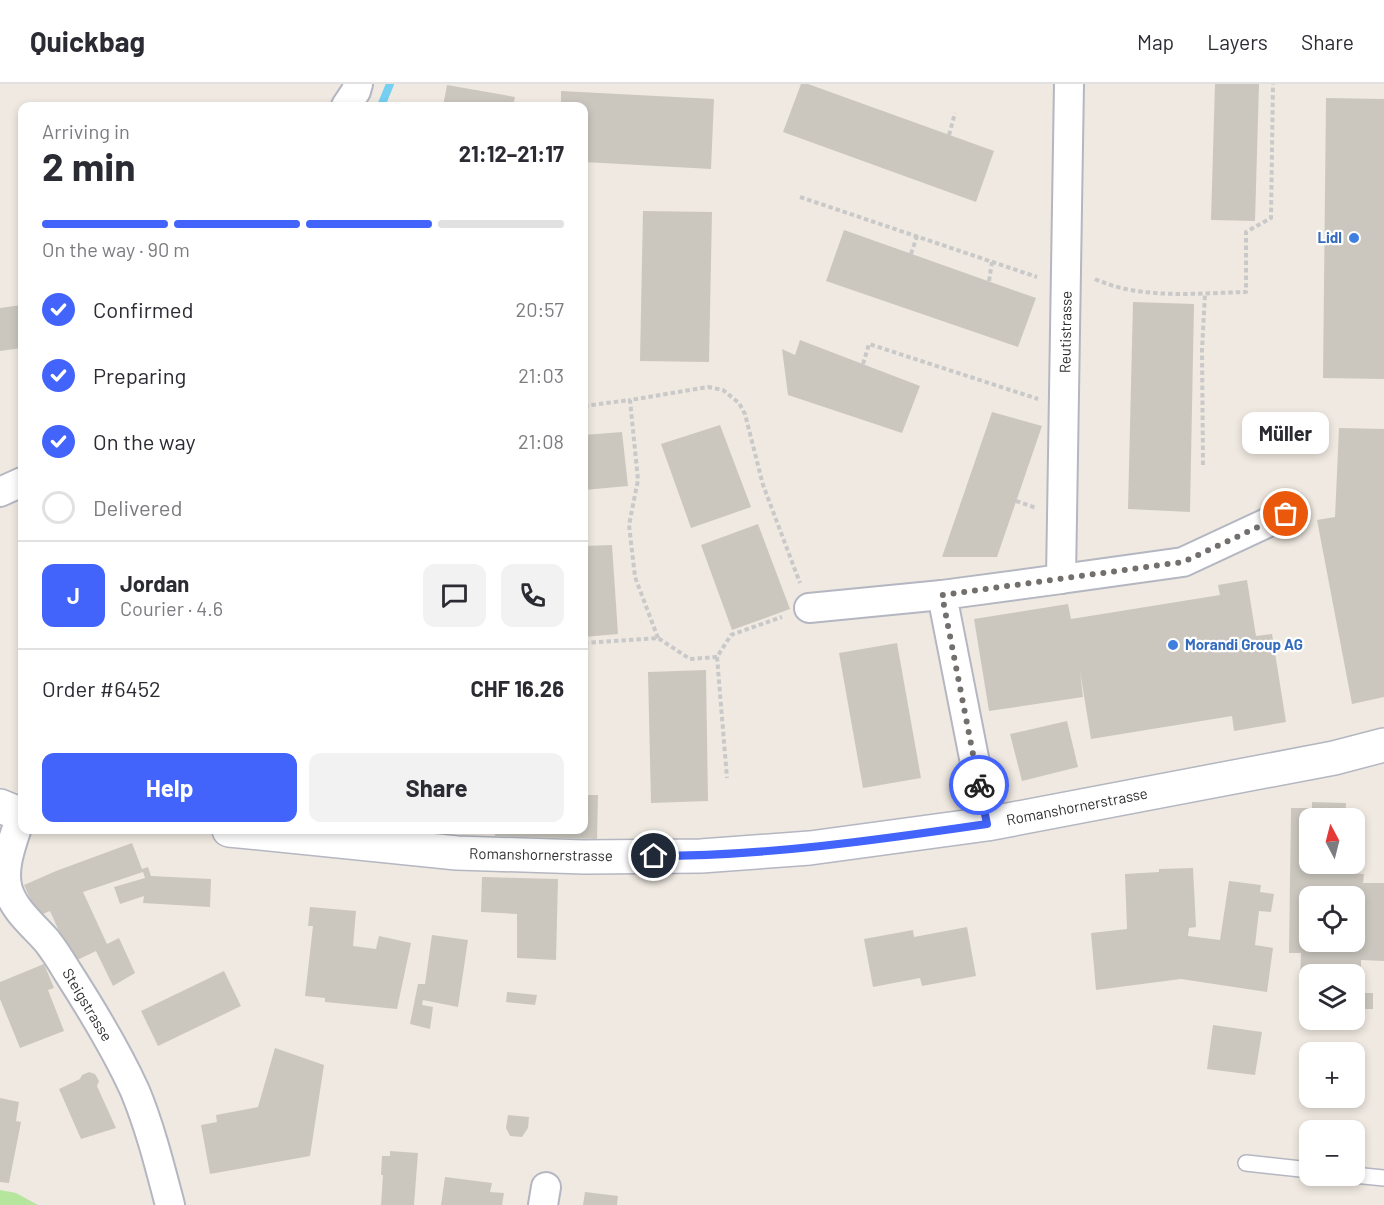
<!DOCTYPE html>
<html lang="en">
<head>
<meta charset="utf-8">
<style>
	:root { --surface:#fff; --page:#f2f2f3; --text:#2b2b33; --muted:#7c7c81; --line:#e1e1e2; --accent:#4264fb }
	body { margin:0; font-family:Barlow,sans-serif; background:var(--page); color:var(--text); height:100vh; display:flex; flex-direction:column; font-size:22px; white-space:nowrap }
	* { box-sizing:border-box; margin:0 }
	p { font-size:20px; color:var(--muted) }
	.icon { flex:none; width:33px; height:33px; fill:none; stroke:currentColor; stroke-width:2; stroke-linecap:round; stroke-linejoin:round }
	.map { position:relative; flex:1; overflow:hidden }
	.panel { position:absolute; left:18px; top:18px; width:570px; height:732px; display:flex; flex-direction:column; background:var(--surface); border-radius:12px; box-shadow:0 3px 9px #0003 }
	.panel>* { flex:none }
	.needle { width:39px; rotate:353deg }
	.buttons { position:absolute; left:1299px; top:724px; display:grid; gap:12px }
	.buttons a { display:grid; place-items:center; width:66px; height:66px; border-radius:12px; background:var(--surface); box-shadow:0 3px 9px #0003; font-size:30px }
	.pin { position:absolute; display:grid; place-items:center; width:51px; height:51px; color:#fff; margin:-26px; border:3px solid #fff; border-radius:50%; box-shadow:0 2px 6px #0007 }
	.courier { position:absolute; display:grid; place-items:center; width:60px; height:60px; margin:-30px; border:4px solid #4264fb; border-radius:50%; background:#fff; color:#222; box-shadow:0 2px 8px #0007 }
	.bubble { position:absolute; height:42px; border-radius:12px; background:var(--surface); box-shadow:0 3px 9px #0003; font-size:20px; font-weight:700; line-height:42px; text-align:center }
	.head em { font-style:normal; font-weight:700 }
	.head div { display:flex; flex-direction:column-reverse }
	.head { display:flex; align-items:center; justify-content:space-between; height:102px; padding:0 24px }
	h1 { font-size:39px; font-weight:700; line-height:45px }
	.bar { display:grid; grid-template-columns:repeat(4,1fr); gap:9px 6px; align-content:center; height:72px; padding:0 24px }
	.bar i { height:8px; border-radius:4px; background:var(--line) }
	.bar .active { background:var(--accent) }
	.bar p { grid-column:span 4 }
	.line { display:flex; align-items:center; gap:15px; padding:0 24px; border-top:2px solid var(--line) }
	.line div { flex:1 }
	.round { display:grid; place-items:center; flex:none; width:63px; height:63px; border-radius:12px; background:var(--page) }
	ol { padding:0 24px; list-style:none }
	li { display:flex; align-items:center; gap:18px; height:66px }
	li p { margin-inline-start:auto }
	li .icon { padding:6px; border-radius:50%; background:var(--accent); color:#fff; stroke-width:4 }
	li:last-child { color:var(--muted) }
	li i { width:33px; height:33px; border:3px solid var(--line); border-radius:50% }
	.button { display:flex; gap:12px; margin-top:auto; padding:12px 24px }
	.button a { flex:1; height:69px; border-radius:12px; background:var(--accent); color:#fff; font-size:24px; font-weight:700; line-height:69px; text-align:center }
	.button a+a { background:var(--page); color:var(--text) }
	header { display:flex; align-items:center; gap:36px; box-sizing:border-box; height:84px; padding:0 30px; background:var(--surface); border-bottom:2px solid var(--line) }
	header strong { font-size:28px }
	nav { display:flex; gap:33px; margin-inline-start:auto; font-size:21px }
	.map>svg:first-child { display:block }
</style>
</head>
<body>
<header>
<strong>Quickbag</strong>
<nav><a>Map</a><a>Layers</a><a>Share</a></nav>
</header>
<div class="map">
<svg width="1384" height="1121" viewBox="0 0 1384 1121">
	<rect width="100%" height="100%" fill="#efe9e1"/>
	<polygon fill="#b6e59e" points="0,1106 16,1109 38,1121 0,1121"/>
	<g fill="none" stroke-linecap="round" stroke-linejoin="round">
		<polyline stroke="#75cff0" stroke-width="8" points="381,22 390,0"/>
	</g>
	<g fill="#cbc7bf" fill-rule="evenodd">
		<polygon points="801,0 808,0 994,67 976,118 783,48"/>
		<polygon points="1215,0 1259,0 1255,137 1211,136"/>
		<polygon points="447,1 515,13 513,22 443,22"/>
		<polygon points="561,7 714,15 711,85 584,78 584,22 561,22"/>
		<polygon points="1326,14 1384,15 1384,295 1323,294"/>
		<polygon points="643,127 712,128 709,278 640,277"/>
		<polygon points="844,146 1036,214 1018,263 826,197"/>
		<polygon points="1133,218 1194,220 1190,428 1128,425"/>
		<polygon points="22,221 22,264 0,267 0,224"/>
		<polygon points="800,256 920,302 902,349 788,311 782,265 795,271"/>
		<polygon points="992,328 1042,342 997,473 942,473"/>
		<polygon points="720,341 751,423 691,444 661,360"/>
		<polygon points="1339,344 1384,345 1384,613 1352,620 1317,436 1335,433"/>
		<polygon points="622,348 628,402 584,406 584,351"/>
		<polygon points="758,440 790,525 732,546 701,461"/>
		<polygon points="612,461 618,550 584,553 584,462"/>
		<polygon points="1247,496 1256,552 1272,550 1286,638 1234,647 1232,632 1091,655 1080,587 1083,613 989,627 974,535 1068,520 1071,535 1220,511 1218,501"/>
		<polygon points="897,559 921,694 863,704 839,569"/>
		<polygon points="706,586 708,717 651,719 648,588"/>
		<polygon points="1067,637 1078,683 1022,697 1010,650"/>
		<polygon points="584,711 598,711 597,755 495,752 496,746 584,746"/>
		<path d="M1312,718L1346,719L1345,735H1310V780H1337V789L1364,790L1363,799H1384V877L1361,876V909H1373V925H1354V891H1310V898H1300L1301,869H1289L1291,724H1312ZM1310,813H1354V858H1310Z"/>
		<polygon points="132,759 142,785 148,783 151,792 211,795 210,823 143,819 144,812 120,820 114,803 145,794 143,788 83,808 107,860 119,854 135,889 113,902 96,867 73,878 50,827 38,832 24,801 56,787"/>
		<polygon points="1193,784 1196,843 1189,844 1188,852 1220,856 1229,797 1261,801 1260,808 1274,810 1271,828 1259,827 1255,861 1273,864 1267,908 1181,895 1096,906 1091,849 1127,845 1125,790 1159,788 1159,785"/>
		<polygon points="482,793 558,795 556,876 517,874 517,830 481,828"/>
		<polygon points="310,823 356,827 353,862 376,865 379,852 411,859 397,925 325,918 325,914 305,912 313,842 308,842"/>
		<polygon points="967,843 976,892 922,902 920,894 873,903 864,855 913,846 914,853"/>
		<polygon points="432,851 468,856 458,923 423,916 422,921 433,923 430,945 410,940 418,900 425,900"/>
		<polygon points="44,880 54,904 48,906 64,947 20,964 0,915 0,898"/>
		<polygon points="224,887 241,922 158,962 141,927"/>
		<polygon points="507,908 537,911 535,921 506,918"/>
		<polygon points="1213,941 1262,948 1255,991 1207,985"/>
		<polygon points="275,964 324,981 310,1072 210,1090 201,1041 217,1038 216,1031 258,1023"/>
		<polygon points="89,988 95,990 99,997 97,1002 116,1044 81,1055 59,1005 80,995 82,991"/>
		<polygon points="0,1014 19,1018 16,1037 21,1038 9,1099 0,1098"/>
		<polygon points="508,1031 529,1033 528,1044 522,1053 510,1052 506,1044"/>
		<polygon points="390,1067 418,1069 414,1121 381,1121 383,1091 381,1091 382,1072 390,1072"/>
		<polygon points="445,1093 492,1099 490,1108 504,1109 502,1121 441,1121"/>
		<polygon points="585,1108 618,1112 617,1121 583,1121"/>
	</g>
	<g fill="none" stroke-linecap="round" stroke-linejoin="round">
		<defs>
			<g id="lane">
				<polyline points="1246,1079 1310,1086"/>
				<polyline points="1354,1091 1384,1094"/>
			</g>
			<g id="street">
				<polyline points="346,22 356,7 358,0"/>
				<polyline points="0,408 22,398"/>
				<polyline points="1061,495 1183,478 1286,430"/>
				<polyline points="809,524 942,511"/>
				<path d="M21,731C14,755 1,782 8,806C15,827 33,841 47,857C54,866 61,877 67,887C92,926 116,965 135,1007C150,1043 160,1083 170,1121"/>
				<polyline points="987,740 942,511 1061,495 1069,0"/>
				<polyline points="543,1121 546,1103"/>
			</g>
			<g id="secondary">
				<polyline points="0,722 22,731"/>
				<polyline points="229,746 457,769 584,773 701,772 810,764 987,740 1334,674 1384,661"/>
			</g>
		</defs>
		<use href="#lane" stroke="#b4b7c1" stroke-width="18"/>
		<use href="#street" stroke="#b4b7c1" stroke-width="32"/>
		<use href="#secondary" stroke="#b4b7c1" stroke-width="36"/>
		<g stroke="#c9c9c9" stroke-width="4" stroke-dasharray="4.5 3" stroke-linecap="butt">
			<polyline points="949,51 955,29"/>
			<polyline points="800,113 1037,193"/>
			<polyline points="911,170 917,152"/>
			<path d="M1095,195C1141,216 1197,209 1246,208V148L1271,134L1273,0"/>
			<polyline points="989,197 992,178"/>
			<polyline points="863,280 869,260 1038,315"/>
			<polyline points="584,322 630,316"/>
			<polyline points="1203,381 1202,266 1205,209"/>
			<polyline points="1016,417 1036,424"/>
			<polyline points="658,554 635,493 629,441 638,396 630,316 708,303 723,306 739,319 745,330 763,401 800,499"/>
			<polyline points="584,559 658,554 690,575 717,573 731,551 782,533"/>
			<polyline points="717,573 727,694"/>
		</g>
		<use href="#lane" stroke="#fff" stroke-width="15"/>
		<use href="#street" stroke="#fff" stroke-width="28"/>
		<use href="#secondary" stroke="#fff" stroke-width="33"/>
	</g>
	<g fill="none" stroke-linecap="round" stroke-linejoin="round">
		<polyline stroke="#726f6d" stroke-width="6" stroke-dasharray="0 10.8" points="979,701 942,511 1183,478 1286,430"/>
		<path stroke="#4264fb" stroke-width="8" d="M654,772C766,772 877,756 987,740L979,701"/>
	</g>
	<g fill="#3f7fe0" stroke="#fff" stroke-width="2">
		<circle cx="1354" cy="154" r="6"/>
		<circle cx="1173" cy="561" r="6"/>
	</g>
	<g text-anchor="middle" stroke-width="4.5" stroke-linejoin="round" paint-order="stroke">
		<g font-size="15" font-weight="bold" fill="#366cbe" stroke="#fff" text-anchor="end">
			<text x="1342" y="159">Lidl</text>
			<text x="1185" y="566" text-anchor="start">Morandi Group AG</text>
		</g>
		<g font-size="15" fill="#2e2e2e" stroke="#fff">
			<text transform="translate(1066 248) rotate(-89)" y="5">Reutistrasse</text>
			<text transform="translate(1077 723) rotate(-11)" y="5">Romanshornerstrasse</text>
			<text transform="translate(541 771) rotate(1)" y="5">Romanshornerstrasse</text>
			<text transform="translate(87 921) rotate(59)" y="5">Steigstrasse</text>
		</g>
	</g>
</svg>
<div class="buttons">
<a><svg class="needle" viewBox="-14 -14 28 28"><path d="M0-13l5 13h-10z" fill="#e53935"/><path d="M0 13l5-13h-10z" fill="#7c7c81"/></svg></a>
<a><svg class="icon" aria-label="locate" viewBox="0 0 24 24"><circle cx="12" cy="12" r="6"/><path d="M12 2v4M12 18v4M2 12h4M18 12h4"/></svg></a>
<a><svg class="icon" aria-label="layers" viewBox="0 0 24 24"><path d="M12 4l9 5-9 5-9-5zM3 14l9 5 9-5"/></svg></a>
<a>+</a>
<a>−</a>
</div>
<div class="pin" style="left:1286px;top:430px;background:#ea580c"><svg class="icon" aria-label="bag" viewBox="0 0 24 24"><path d="M5 8h14l-1 12H6zM9 8a3 3 0 0 1 6 0"/></svg></div>
<div class="pin" style="left:654px;top:772px;background:#1f2937"><svg class="icon" aria-label="home" viewBox="0 0 24 24"><path d="M3 11l9-7 9 7M6 9v11h12V9"/></svg></div>
<div class="courier" style="left:979px;top:701px"><svg class="icon" aria-label="bike" viewBox="0 0 24 24"><circle cx="6" cy="16" r="4"/><circle cx="18" cy="16" r="4"/><path d="M6 16l4-8h5l3 8M10 8l3 8H6M13 5h3"/></svg></div>
<div class="bubble" style="left:1242px;top:328px;width:87px">Müller</div>
<section class="panel">
<div class="head"><div><h1>2 min</h1><p>Arriving in</p></div><em>21:12–21:17</em></div>
<div class="bar"><i class="active"></i><i class="active"></i><i class="active"></i><i></i><p>On the way · 90 m</p></div>
<ol>
<li><svg class="icon" aria-label="check" viewBox="0 0 24 24"><path d="M5 12l5 5 9-10"/></svg>Confirmed<p>20:57</p></li>
<li><svg class="icon" aria-label="check" viewBox="0 0 24 24"><path d="M5 12l5 5 9-10"/></svg>Preparing<p>21:03</p></li>
<li><svg class="icon" aria-label="check" viewBox="0 0 24 24"><path d="M5 12l5 5 9-10"/></svg>On the way<p>21:08</p></li>
<li><i></i>Delivered</li>
</ol>
<div class="line" style="height:108px"><b class="round" style="background:var(--accent);color:#fff">J</b><div><b>Jordan</b><p>Courier · 4.6</p></div><a class="round"><svg class="icon" aria-label="chat" viewBox="0 0 24 24"><path d="M4 5h16v11H9l-5 4z"/></svg></a><a class="round"><svg class="icon" aria-label="phone" viewBox="0 0 24 24"><path d="M5 4h4l2 5-3 2q2 4 5 5l2-3 5 2v4C11 20 4 13 5 4z"/></svg></a></div>
<div class="line" style="height:78px"><div>Order #6452</div><b>CHF 16.26</b></div>
<div class="button"><a>Help</a><a>Share</a></div>
</section>
</div>
</body>
</html>
